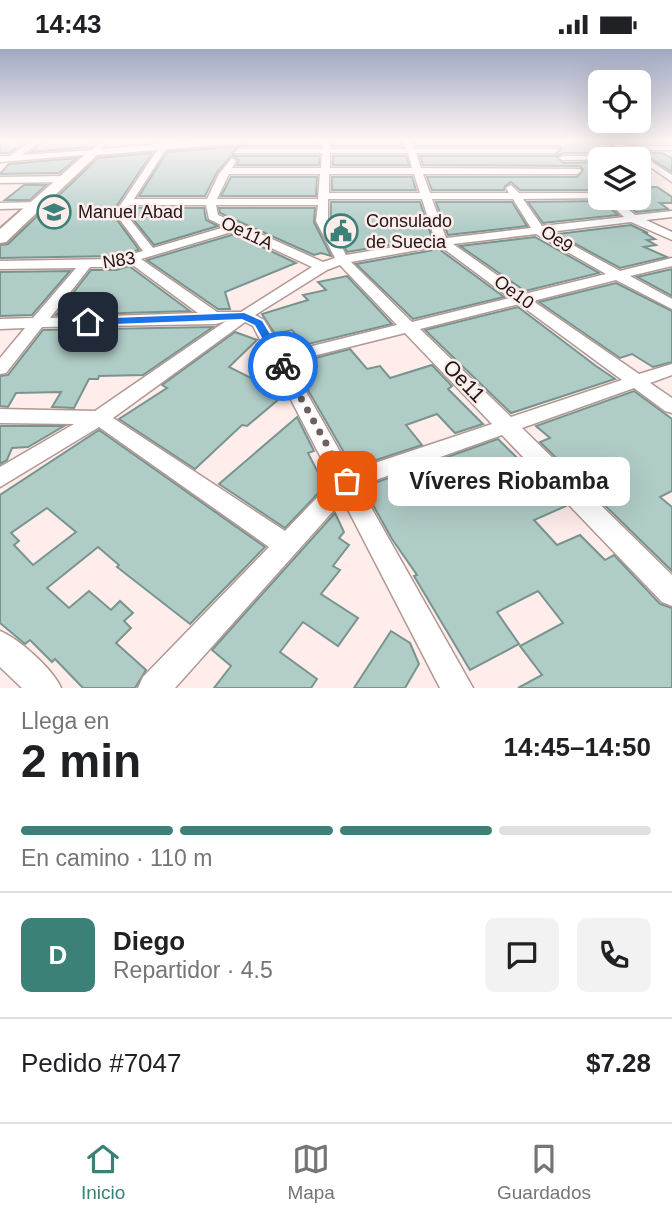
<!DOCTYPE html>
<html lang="es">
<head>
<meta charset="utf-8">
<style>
	:root { --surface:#fff; --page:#f2f2f2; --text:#202124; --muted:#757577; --line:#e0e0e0; --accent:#3b8178 }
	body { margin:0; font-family:Helvetica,sans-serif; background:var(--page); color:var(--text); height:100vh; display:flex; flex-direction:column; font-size:26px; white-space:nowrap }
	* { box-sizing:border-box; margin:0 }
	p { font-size:23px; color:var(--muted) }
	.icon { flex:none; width:38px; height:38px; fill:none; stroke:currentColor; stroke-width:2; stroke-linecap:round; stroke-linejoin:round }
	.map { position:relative; height:639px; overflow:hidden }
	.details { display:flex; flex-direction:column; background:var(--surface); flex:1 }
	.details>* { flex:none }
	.controls { position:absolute; left:588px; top:21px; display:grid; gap:14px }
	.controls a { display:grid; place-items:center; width:63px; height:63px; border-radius:10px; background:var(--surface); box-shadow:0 7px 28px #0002; font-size:35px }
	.pin { position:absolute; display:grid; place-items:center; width:60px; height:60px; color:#fff; margin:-30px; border-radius:14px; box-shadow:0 4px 10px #0006 }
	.courier { position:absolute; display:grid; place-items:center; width:70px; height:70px; margin:-35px; border:5px solid #1a73e8; border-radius:50%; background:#fff; color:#222; box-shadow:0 2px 9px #0007 }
	.bubble { position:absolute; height:49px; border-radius:10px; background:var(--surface); box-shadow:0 7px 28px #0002; font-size:23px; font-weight:800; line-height:49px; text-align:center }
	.summary em { font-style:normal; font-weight:800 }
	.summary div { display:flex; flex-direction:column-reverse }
	.summary { display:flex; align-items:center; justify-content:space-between; height:119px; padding:0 21px }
	h1 { font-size:46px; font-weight:800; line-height:52px }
	.bar { display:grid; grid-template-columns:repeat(4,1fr); gap:10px 7px; align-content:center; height:84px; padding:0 21px }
	.bar i { height:9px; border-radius:5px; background:var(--line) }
	.bar .selected { background:var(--accent) }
	.bar p { grid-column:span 4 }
	.line { display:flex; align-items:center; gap:18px; padding:0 21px; border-top:2px solid var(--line) }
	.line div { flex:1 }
	.round { display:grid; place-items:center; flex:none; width:74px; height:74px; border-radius:10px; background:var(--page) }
	.status { display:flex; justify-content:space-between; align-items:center; height:49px; padding:0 35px; background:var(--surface); direction:ltr }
	.status svg { height:19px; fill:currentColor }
	.tab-bar { display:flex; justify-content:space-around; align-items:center; height:98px; border-top:2px solid var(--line); background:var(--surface); font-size:19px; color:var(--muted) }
	.tab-bar a { display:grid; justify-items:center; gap:4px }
	.tab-bar .selected { color:var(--accent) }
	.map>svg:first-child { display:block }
</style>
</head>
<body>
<div class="status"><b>14:43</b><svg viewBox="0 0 49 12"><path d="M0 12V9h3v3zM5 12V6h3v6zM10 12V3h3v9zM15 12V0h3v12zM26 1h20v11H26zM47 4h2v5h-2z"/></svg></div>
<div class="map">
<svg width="672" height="639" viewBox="0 0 672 639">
	<rect width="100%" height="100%" fill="#feedea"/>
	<g fill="#b0ccc7" stroke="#79948f" stroke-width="2" fill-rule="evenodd">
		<polygon points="0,91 29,91 9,104 0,104"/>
		<polygon points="44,91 100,91 91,98 31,103"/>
		<polygon points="249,91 320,91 320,97 238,97 232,104 235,107 319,107 319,116 237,116 239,111 232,106 217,123 205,147 139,147 167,103 242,97"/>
		<polygon points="333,91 401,91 402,97 333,97"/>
		<polygon points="414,91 605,91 622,104 563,104 557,108 563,114 600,113 600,141 520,141 511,133 505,137 504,141 432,141 427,128 577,128 583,121 580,117 423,116 420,107 555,107 561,100 558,97 416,97"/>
		<polygon points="152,104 112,164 139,201 115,207 0,209 0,196 8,195 98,109"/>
		<polygon points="642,104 662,104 672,109 672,123"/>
		<polygon points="333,107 406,107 409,116 333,116"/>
		<polygon points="77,109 59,124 0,125 9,115"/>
		<polygon points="231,128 317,128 316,147 221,147"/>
		<polygon points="332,128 412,128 416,141 332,141"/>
		<polygon points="24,136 46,136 30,151 5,151"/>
		<polygon points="639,138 657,138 672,148 672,154 660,154 668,160 636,163 619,149 639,149"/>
		<polygon points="603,152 618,166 543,174 528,153"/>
		<polygon points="331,153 420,153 432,189 347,203 331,171"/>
		<polygon points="436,153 512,153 527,177 448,186"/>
		<polygon points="131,159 204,159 206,171 218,177 154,196 128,164"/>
		<polygon points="219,159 315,159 314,173 331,207 321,204 314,206 220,164"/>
		<polygon points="631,176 648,184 645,184 655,190 647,191 656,196 644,198 667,208 620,219 557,185"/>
		<polygon points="235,185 296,214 225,243 230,260 218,260 147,211"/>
		<polygon points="535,188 599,224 525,242 460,197"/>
		<polygon points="439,200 504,248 413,270 356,215"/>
		<polygon points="129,217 190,262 56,266 91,221 116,221"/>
		<polygon points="672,220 672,247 637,228"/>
		<polygon points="70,222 32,266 0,267 0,223"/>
		<polygon points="347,227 392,275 304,296 292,281 275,285 262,265 308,251 303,246 326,241 318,233"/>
		<polygon points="616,234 672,262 672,313 653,318 632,305 620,309 539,253"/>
		<polygon points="518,258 596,317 615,330 511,364 425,281"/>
		<polygon points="213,278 143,326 99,327 98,330 89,330 74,359 52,358 61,343 16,344 8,358 0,357 0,327 8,326 43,281"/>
		<polygon points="235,283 257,291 229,318 267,337 272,333 282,338 285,345 247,377 242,376 195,420 119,370 167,339 162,336"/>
		<polygon points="350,300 367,320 380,317 390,329 432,316 452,337 448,340 483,375 455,384 437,365 406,376 422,396 355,418 346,407 293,315"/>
		<polygon points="634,342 672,370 672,442 660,448 672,458 672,522 540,393 550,389 536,377"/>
		<polygon points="297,368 314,402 308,404 325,437 285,479 219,435"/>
		<polygon points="0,377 64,377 28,398 12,399 7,411 0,415"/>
		<path d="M99,381L265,498L190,575L117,518L119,516L98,498L47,539L69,559L89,542L111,561L120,552L133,564L124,572L131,579L116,594L146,621L135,639H83L55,610L52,613L30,591L25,595L0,574V446ZM47,459L76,483L33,516L14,496L19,492L11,484Z"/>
		<polygon points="498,390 566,457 534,471 557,496 580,486 605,511 614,506 660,555 672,559 672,639 518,639 542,626 520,597 563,574 538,542 497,563 519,595 470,621 414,527 417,526 392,490 363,438"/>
		<polygon points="335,464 344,483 339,489 349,496 333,517 340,521 321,545 358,569 338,597 303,573 280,603 317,630 311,639 214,639 231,617 212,601"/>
		<polygon points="391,582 410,594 419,615 405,639 354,639"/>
	</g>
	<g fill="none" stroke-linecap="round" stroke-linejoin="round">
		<defs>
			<g id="street">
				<polygon points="33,91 42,91 22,106 92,101 104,91 112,91 94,105 0,113 0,107 10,107"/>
				<path d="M168,91H176L166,100L134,150H207L219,125L232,109L236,112L232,119H321L322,104H235L238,100H323V91H331L330,100H406L403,91H411L414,100H558L555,104H416L421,119L580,120L581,122L577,125H423L430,144H509L506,139L511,136L519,144H600V149H604L523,150L542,177L624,168L604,149H615L635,166L672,162V168L646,171L672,183V191L631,173L549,183L620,222L672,209V217L630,227L672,250V260L616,231L533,252L639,325L672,315V326L650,334L672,349V364L665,362L634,339L522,379L672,526V557L662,553L502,386L359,437L473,639H440L343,451L175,639H138L143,628L269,498L99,378L0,438V418L74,375L0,374V360L95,362L226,272L216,275L42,278L6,324L0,325V309L25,279L0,280V270L33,269L76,219L0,220V212L115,210L143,202L115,164L160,97ZM330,104H408L412,119H330ZM229,125H320L318,150H217ZM329,125H414L420,144H329ZM328,150H422L435,191L346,206L328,172ZM432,150H513L531,179L446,189ZM130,156H206L209,170L225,178L153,199L125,164ZM216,156H318L316,172L335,209L323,213L218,166ZM235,182L312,218L241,263H217L141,210ZM536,185L606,225L524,245L453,195ZM440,197L510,249L412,273L351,213ZM130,214L198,264L50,269L90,218H116ZM340,216L397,276L284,304L264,271L255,266L327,221ZM519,255L622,331L511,368L420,280ZM245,273L253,277L333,432L285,482L113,369ZM405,284L492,375L351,422L289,313Z"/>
				<polygon points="607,91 616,91 625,97 672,97 672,101 633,101 672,126 672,133 639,110 563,111 559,109 563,107 630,107"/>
				<polygon points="0,128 66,127 71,130 66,133 0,134"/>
				<polygon points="0,154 37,153 42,156 37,159 0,160"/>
				<path d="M0,582C19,590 53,620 61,639H22L0,618Z"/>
			</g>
			<polygon id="secondary" points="206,91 247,91 242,94 97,106 6,193 0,194 0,180 90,101"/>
		</defs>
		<use href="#street" stroke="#b19893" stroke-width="3"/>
		<use href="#secondary" stroke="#b19893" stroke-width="4"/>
		<use href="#street" fill="#fff" fill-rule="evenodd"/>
		<use href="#secondary" fill="#fff" fill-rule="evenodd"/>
	</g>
	<linearGradient id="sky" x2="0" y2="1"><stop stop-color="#a0a8c2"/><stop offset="0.51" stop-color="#fff7f6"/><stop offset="1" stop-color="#fff7f6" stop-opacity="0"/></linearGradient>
	<rect width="672" height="180" fill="url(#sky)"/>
	<polygon fill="#1a73e8" points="244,264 262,272 289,317 287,319 279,319 255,276 242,270 88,276 83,273 88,270"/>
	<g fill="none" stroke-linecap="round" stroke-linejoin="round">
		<polyline stroke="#6d615f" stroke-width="7" stroke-dasharray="0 12.6" points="283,317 347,432"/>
	</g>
	<defs>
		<symbol id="school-ring" viewBox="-11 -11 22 22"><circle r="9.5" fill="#feedea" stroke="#3b8178" stroke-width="1.5"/><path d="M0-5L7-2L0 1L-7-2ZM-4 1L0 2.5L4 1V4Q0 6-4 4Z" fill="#3b8178"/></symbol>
		<symbol id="civic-ring" viewBox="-11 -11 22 22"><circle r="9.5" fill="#feedea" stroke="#3b8178" stroke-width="1.5"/><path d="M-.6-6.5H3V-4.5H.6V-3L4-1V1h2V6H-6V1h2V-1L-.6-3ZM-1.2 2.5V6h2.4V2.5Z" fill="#3b8178"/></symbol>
	</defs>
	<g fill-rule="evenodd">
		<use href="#school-ring" x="35" y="144" width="38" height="38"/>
		<use href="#civic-ring" x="322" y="163" width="38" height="38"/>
	</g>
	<g text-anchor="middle" stroke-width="5" stroke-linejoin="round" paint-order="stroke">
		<g font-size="18" fill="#1f1614" stroke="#feedea" text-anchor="start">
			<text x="78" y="169">Manuel Abad</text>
			<text x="366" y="178">Consulado<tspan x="366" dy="21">de Suecia</tspan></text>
		</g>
		<g font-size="18" fill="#1f1614" stroke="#feedea">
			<text transform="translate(247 184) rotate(25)" y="6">Oe11A</text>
			<text transform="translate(557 190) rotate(33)" y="6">Oe9</text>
			<text transform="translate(119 211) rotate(-9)" y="6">N83</text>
			<text transform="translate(514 243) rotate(36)" y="6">Oe10</text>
		</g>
		<g font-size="21" fill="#1f1614" stroke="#feedea">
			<text transform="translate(464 332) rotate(46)" y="7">Oe11</text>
		</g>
	</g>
</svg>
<div class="controls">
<a><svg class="icon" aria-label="locate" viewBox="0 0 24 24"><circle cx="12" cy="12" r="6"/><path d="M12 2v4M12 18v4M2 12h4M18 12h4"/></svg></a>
<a><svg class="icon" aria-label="layers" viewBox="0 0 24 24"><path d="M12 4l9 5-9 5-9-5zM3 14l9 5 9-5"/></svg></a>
</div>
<div class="pin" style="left:347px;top:432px;background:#ea580c"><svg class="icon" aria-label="bag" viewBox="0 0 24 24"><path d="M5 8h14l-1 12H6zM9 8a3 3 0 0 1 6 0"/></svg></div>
<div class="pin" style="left:88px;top:273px;background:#1f2937"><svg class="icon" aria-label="home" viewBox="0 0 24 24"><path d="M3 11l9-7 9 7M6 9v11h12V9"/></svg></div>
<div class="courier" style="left:283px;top:317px"><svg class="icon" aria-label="bike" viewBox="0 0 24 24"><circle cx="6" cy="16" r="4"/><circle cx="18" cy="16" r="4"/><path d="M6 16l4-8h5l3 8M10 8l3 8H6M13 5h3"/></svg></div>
<div class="bubble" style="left:388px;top:408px;width:242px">Víveres Riobamba</div>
</div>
<section class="details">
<div class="summary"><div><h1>2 min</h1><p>Llega en</p></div><em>14:45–14:50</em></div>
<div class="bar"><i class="selected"></i><i class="selected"></i><i class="selected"></i><i></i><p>En camino · 110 m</p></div>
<div class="line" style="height:126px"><b class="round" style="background:var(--accent);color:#fff">D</b><div><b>Diego</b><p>Repartidor · 4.5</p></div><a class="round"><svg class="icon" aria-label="chat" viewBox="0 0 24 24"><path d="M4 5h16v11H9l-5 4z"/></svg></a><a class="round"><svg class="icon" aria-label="phone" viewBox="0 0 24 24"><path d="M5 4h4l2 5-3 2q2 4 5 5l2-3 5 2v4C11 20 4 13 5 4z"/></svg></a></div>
<div class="line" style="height:91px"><div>Pedido #7047</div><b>$7.28</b></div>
</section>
<nav class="tab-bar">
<a class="selected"><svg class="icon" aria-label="home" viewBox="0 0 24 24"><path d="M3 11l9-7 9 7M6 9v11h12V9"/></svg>Inicio</a>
<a><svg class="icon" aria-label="map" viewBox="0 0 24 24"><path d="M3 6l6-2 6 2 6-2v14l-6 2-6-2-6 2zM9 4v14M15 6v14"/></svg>Mapa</a>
<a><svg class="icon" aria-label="saved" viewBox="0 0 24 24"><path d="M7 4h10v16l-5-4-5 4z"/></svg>Guardados</a>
</nav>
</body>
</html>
